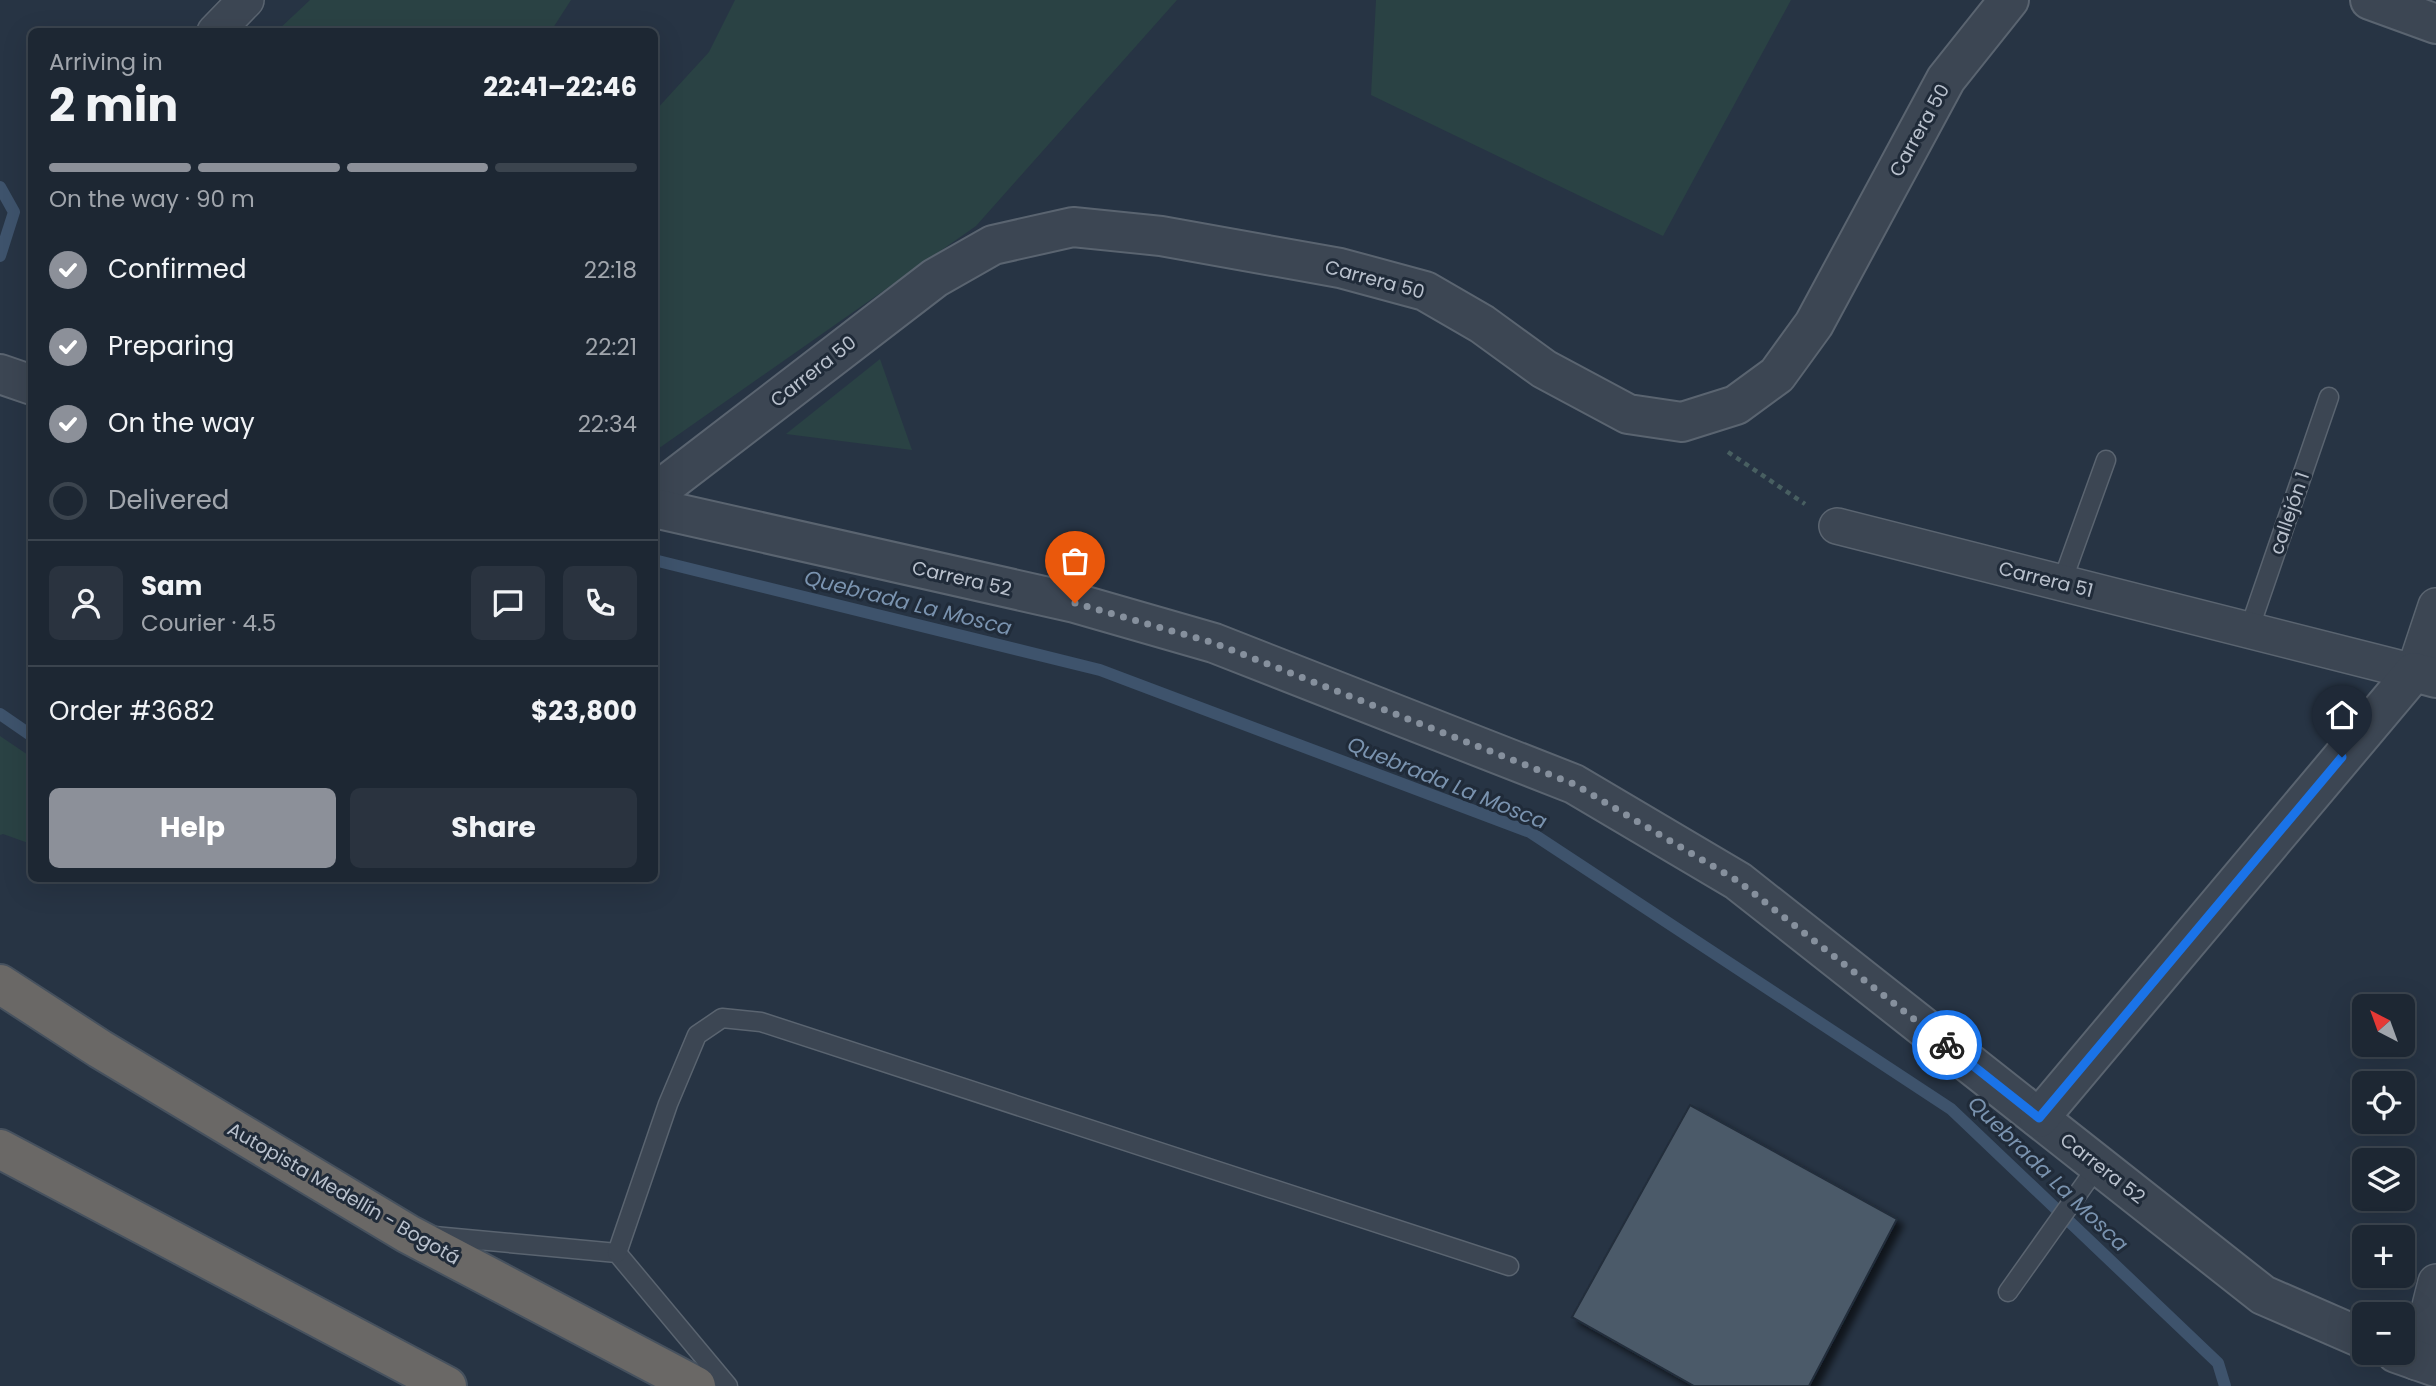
<!DOCTYPE html>
<html lang="en">
<head>
<meta charset="utf-8">
<style>
	:root { --surface:#1d2733; --page:#2a333f; --text:#f1f3f6; --muted:#a0a5ac; --line:#3b444e; --accent:#8c9099 }
	body { margin:0; font-family:Poppins,sans-serif; background:var(--page); color:var(--text); height:100vh; display:flex; flex-direction:column; font-size:26px; white-space:nowrap }
	* { box-sizing:border-box; margin:0 }
	p { font-size:23px; color:var(--muted) }
	.icon { flex:none; width:38px; height:38px; fill:none; stroke:currentColor; stroke-width:2; stroke-linecap:round; stroke-linejoin:round }
	.map { position:relative; flex:1; overflow:hidden }
	.sheet { position:absolute; left:28px; top:28px; width:630px; height:854px; display:flex; flex-direction:column; background:var(--surface); border-radius:10px; box-shadow:0 7px 28px #0002,0 0 0 2px var(--line) }
	.sheet>* { flex:none }
	.needle { width:46px; rotate:319deg }
	.fabs { position:absolute; left:2352px; top:994px; display:grid; gap:14px }
	.fabs a { display:grid; place-items:center; width:63px; height:63px; border-radius:10px; background:var(--surface); box-shadow:0 7px 28px #0002,0 0 0 2px var(--line); font-size:35px }
	.pin { position:absolute; display:grid; place-items:center; width:60px; height:60px; color:#fff; margin:-72px -30px; border-radius:50% 50% 50% 0; rotate:-45deg; box-shadow:0 0 7px #0007 }
	.pin .icon { rotate:45deg }
	.courier { position:absolute; display:grid; place-items:center; width:70px; height:70px; margin:-35px; border:5px solid #1a73e8; border-radius:50%; background:#fff; color:#222; box-shadow:0 2px 9px #0007 }
	.headline em { font-style:normal; font-weight:700 }
	.headline div { display:flex; flex-direction:column-reverse }
	.headline { display:flex; align-items:center; justify-content:space-between; height:119px; padding:0 21px }
	h1 { font-size:46px; font-weight:700; line-height:52px }
	.bar { display:grid; grid-template-columns:repeat(4,1fr); gap:10px 7px; align-content:center; height:84px; padding:0 21px }
	.bar i { height:9px; border-radius:5px; background:var(--line) }
	.bar .selected { background:var(--accent) }
	.bar p { grid-column:span 4 }
	.line { display:flex; align-items:center; gap:18px; padding:0 21px; border-top:2px solid var(--line) }
	.line div { flex:1 }
	.round { display:grid; place-items:center; flex:none; width:74px; height:74px; border-radius:10px; background:var(--page) }
	ol { padding:0 21px; list-style:none }
	li { display:flex; align-items:center; gap:21px; height:77px }
	li p { margin-inline-start:auto }
	li .icon { padding:7px; border-radius:50%; background:var(--accent); color:#fff; stroke-width:4 }
	li:last-child { color:var(--muted) }
	li i { width:38px; height:38px; border:4px solid var(--line); border-radius:50% }
	.primary-button { display:flex; gap:14px; margin-top:auto; padding:14px 21px }
	.primary-button a { flex:1; height:80px; border-radius:10px; background:var(--accent); color:#fff; font-size:28px; font-weight:700; line-height:80px; text-align:center }
	.primary-button a+a { background:var(--page); color:var(--text) }
	.map>svg:first-child { display:block }
</style>
</head>
<body>
<div class="map">
<svg width="2436" height="1386" viewBox="0 0 2436 1386">
	<defs>
		<filter id="shadow"><feDropShadow dx="6" dy="6" stdDeviation="3.5" flood-color="#0009"/></filter>
	</defs>
	<rect width="100%" height="100%" fill="#273444"/>
	<g fill="#2a4244">
		<polygon points="310,0 571,0 551,31 277,31"/>
		<polygon points="735,0 1177,0 976,226 655,451 655,111 709,52"/>
		<polygon points="1376,0 1791,0 1663,236 1371,95"/>
		<polygon points="880,359 912,450 786,434"/>
		<polygon points="0,736 31,757 31,844 3,834 0,835"/>
	</g>
	<g fill="none" stroke-linecap="round" stroke-linejoin="round">
		<g stroke="#3e536c" stroke-width="12">
			<polyline points="0,187 14,212 0,256"/>
			<polyline points="654,560 1100,670 1530,832 1951,1109 2218,1363 2225,1386"/>
			<polyline points="0,714 32,736"/>
		</g>
	</g>
	<polygon fill="#4c5a69" stroke="#222d3b" stroke-width="2" filter="url(#shadow)" points="1690,1105 1897,1219 1809,1386 1694,1386 1572,1317"/>
	<g fill="none" stroke-linecap="round" stroke-linejoin="round">
		<defs>
			<g id="service">
				<polyline points="2062,582 2106,460"/>
				<polyline points="2249,630 2329,397"/>
				<polyline points="434,1236 617,1253 728,1386"/>
				<polyline points="617,1253 668,1104 697,1035 722,1018 761,1022 1509,1266"/>
				<polyline points="2008,1292 2099,1164"/>
			</g>
			<g id="minor">
				<polyline points="215,32 246,0"/>
				<polyline points="1837,526 2414,672 2436,606"/>
				<polyline points="2416,1362 2436,1282"/>
			</g>
			<g id="tertiary">
				<polyline points="2370,0 2436,24"/>
				<polyline points="0,374 32,385"/>
				<polyline points="654,494 935,278 993,245 1073,227 1161,236 1340,268 1425,291 1482,324 1544,369 1628,414 1682,422 1736,405 1777,375 1814,324 1946,79 2009,0"/>
				<polyline points="654,508 1075,603 1214,643 1574,784 1738,881 2263,1295 2364,1339"/>
				<polyline points="2039,1118 2414,672 2436,678"/>
				<polyline points="2396,1353 2436,1367"/>
			</g>
			<g id="trunk">
				<polyline points="0,984 100,1049 408,1234 696,1386"/>
				<polyline points="0,1149 447,1386"/>
			</g>
		</defs>
		<use href="#service" stroke="#5a6470" stroke-width="21"/>
		<use href="#minor" stroke="#5a6470" stroke-width="38"/>
		<use href="#tertiary" stroke="#5a6470" stroke-width="42"/>
		<use href="#trunk" stroke="#46515e" stroke-width="42"/>
		<polyline stroke="#485f61" stroke-width="4.5" stroke-dasharray="5 5" stroke-linecap="butt" points="1728,452 1805,504"/>
		<use href="#service" stroke="#3c4653" stroke-width="18"/>
		<use href="#minor" stroke="#3c4653" stroke-width="35"/>
		<use href="#tertiary" stroke="#3c4653" stroke-width="38"/>
		<use href="#trunk" stroke="#6a6866" stroke-width="38"/>
	</g>
	<g fill="none" stroke-linecap="round" stroke-linejoin="round">
		<polyline stroke="#86909d" stroke-width="7" stroke-dasharray="0 12.6" points="1075,603 1214,643 1574,784 1738,881 1947,1045"/>
		<polyline stroke="#1a73e8" stroke-width="9" points="1947,1045 2039,1118 2342,757"/>
	</g>
	<g text-anchor="middle" stroke-width="6" stroke-linejoin="round" paint-order="stroke">
		<g font-size="19" fill="#b9c1cd" stroke="#202b39">
			<text transform="translate(1919 130) rotate(-61)" y="7">Carrera 50</text>
			<text transform="translate(1375 279) rotate(15)" y="7">Carrera 50</text>
			<text transform="translate(813 371) rotate(-38)" y="7">Carrera 50</text>
			<text transform="translate(2289 513) rotate(-71)" y="7">callejón 1</text>
			<text transform="translate(962 578) rotate(13)" y="7">Carrera 52</text>
			<text transform="translate(2046 579) rotate(14)" y="7">Carrera 51</text>
			<text transform="translate(2103 1168) rotate(38)" y="7">Carrera 52</text>
			<text transform="translate(344 1193) rotate(30)" y="7">Autopista Medellín - Bogotá</text>
		</g>
		<g font-size="21" font-style="italic" fill="#7a93af" stroke="#202b39">
			<text transform="translate(908 603) rotate(14)" y="7">Quebrada La Mosca</text>
			<text transform="translate(1447 783) rotate(22)" y="7">Quebrada La Mosca</text>
			<text transform="translate(2048 1174) rotate(44)" y="7">Quebrada La Mosca</text>
		</g>
	</g>
</svg>
<div class="fabs">
<a><svg class="needle" viewBox="-14 -14 28 28"><path d="M0-13l5 13h-10z" fill="#e53935"/><path d="M0 13l5-13h-10z" fill="#a0a5ac"/></svg></a>
<a><svg class="icon" aria-label="locate" viewBox="0 0 24 24"><circle cx="12" cy="12" r="6"/><path d="M12 2v4M12 18v4M2 12h4M18 12h4"/></svg></a>
<a><svg class="icon" aria-label="layers" viewBox="0 0 24 24"><path d="M12 4l9 5-9 5-9-5zM3 14l9 5 9-5"/></svg></a>
<a>+</a>
<a>−</a>
</div>
<div class="pin" style="left:1075px;top:603px;background:#ea580c"><svg class="icon" aria-label="bag" viewBox="0 0 24 24"><path d="M5 8h14l-1 12H6zM9 8a3 3 0 0 1 6 0"/></svg></div>
<div class="pin" style="left:2342px;top:757px;background:#1f2937"><svg class="icon" aria-label="home" viewBox="0 0 24 24"><path d="M3 11l9-7 9 7M6 9v11h12V9"/></svg></div>
<div class="courier" style="left:1947px;top:1045px"><svg class="icon" aria-label="bike" viewBox="0 0 24 24"><circle cx="6" cy="16" r="4"/><circle cx="18" cy="16" r="4"/><path d="M6 16l4-8h5l3 8M10 8l3 8H6M13 5h3"/></svg></div>
<section class="sheet">
<div class="headline"><div><h1>2 min</h1><p>Arriving in</p></div><em>22:41–22:46</em></div>
<div class="bar"><i class="selected"></i><i class="selected"></i><i class="selected"></i><i></i><p>On the way · 90 m</p></div>
<ol>
<li><svg class="icon" aria-label="check" viewBox="0 0 24 24"><path d="M5 12l5 5 9-10"/></svg>Confirmed<p>22:18</p></li>
<li><svg class="icon" aria-label="check" viewBox="0 0 24 24"><path d="M5 12l5 5 9-10"/></svg>Preparing<p>22:21</p></li>
<li><svg class="icon" aria-label="check" viewBox="0 0 24 24"><path d="M5 12l5 5 9-10"/></svg>On the way<p>22:34</p></li>
<li><i></i>Delivered</li>
</ol>
<div class="line" style="height:126px"><a class="round"><svg class="icon" aria-label="person" viewBox="0 0 24 24"><circle cx="12" cy="8" r="4"/><path d="M4 21q1-7 8-7t8 7"/></svg></a><div><b>Sam</b><p>Courier · 4.5</p></div><a class="round"><svg class="icon" aria-label="chat" viewBox="0 0 24 24"><path d="M4 5h16v11H9l-5 4z"/></svg></a><a class="round"><svg class="icon" aria-label="phone" viewBox="0 0 24 24"><path d="M5 4h4l2 5-3 2q2 4 5 5l2-3 5 2v4C11 20 4 13 5 4z"/></svg></a></div>
<div class="line" style="height:91px"><div>Order #3682</div><b>$23,800</b></div>
<div class="primary-button"><a>Help</a><a>Share</a></div>
</section>
</div>
</body>
</html>
